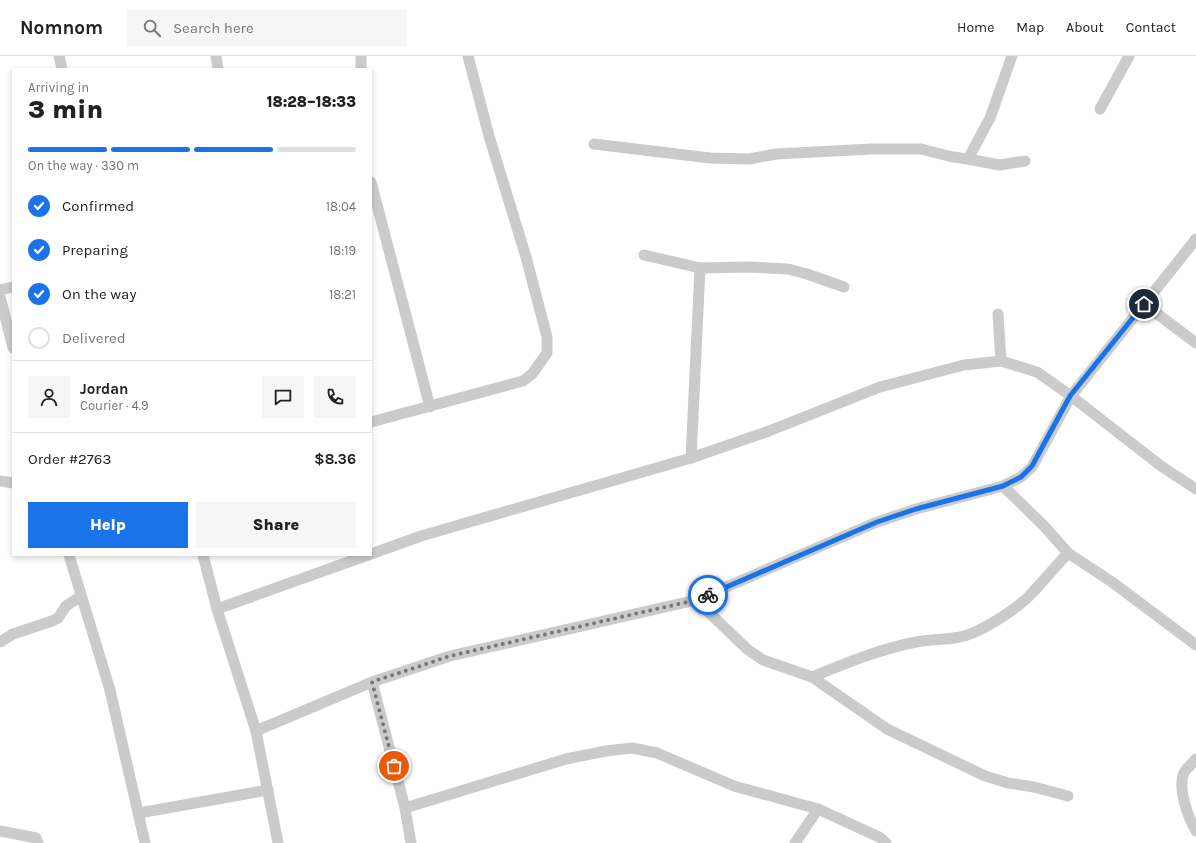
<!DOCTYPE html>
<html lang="en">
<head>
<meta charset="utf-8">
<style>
	:root { --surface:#fff; --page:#f6f6f6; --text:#202124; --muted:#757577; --line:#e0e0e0; --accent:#1a73e8 }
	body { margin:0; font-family:Karla,sans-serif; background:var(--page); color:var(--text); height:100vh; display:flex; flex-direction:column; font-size:15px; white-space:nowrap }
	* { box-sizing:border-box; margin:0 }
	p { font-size:13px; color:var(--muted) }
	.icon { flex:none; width:22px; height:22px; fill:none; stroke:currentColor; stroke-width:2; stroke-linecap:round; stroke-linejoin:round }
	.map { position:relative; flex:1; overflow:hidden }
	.sheet { position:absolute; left:12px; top:12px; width:360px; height:488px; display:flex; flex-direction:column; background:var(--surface); border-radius:0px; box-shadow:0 2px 6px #0003 }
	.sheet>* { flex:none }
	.pin { position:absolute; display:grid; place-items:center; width:34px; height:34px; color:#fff; margin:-17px; border:2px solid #fff; border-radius:50%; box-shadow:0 1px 4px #0007 }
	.courier { position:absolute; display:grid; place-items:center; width:40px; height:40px; margin:-20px; border:3px solid #1a73e8; border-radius:50%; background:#fff; color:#222; box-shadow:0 1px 5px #0007 }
	.overview em { font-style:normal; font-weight:800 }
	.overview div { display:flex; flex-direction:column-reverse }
	.overview { display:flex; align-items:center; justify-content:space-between; height:68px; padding:0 16px }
	h1 { font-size:26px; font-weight:800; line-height:30px }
	.bar { display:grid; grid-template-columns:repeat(4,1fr); gap:6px 4px; align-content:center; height:48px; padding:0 16px }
	.bar i { height:5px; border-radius:3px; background:var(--line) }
	.bar .selected { background:var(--accent) }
	.bar p { grid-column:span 4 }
	.line { display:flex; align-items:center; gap:10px; padding:0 16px; border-top:1px solid var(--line) }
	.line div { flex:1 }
	.round { display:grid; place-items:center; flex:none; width:42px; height:42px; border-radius:0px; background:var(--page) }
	ol { padding:0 16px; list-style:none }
	li { display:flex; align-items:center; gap:12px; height:44px }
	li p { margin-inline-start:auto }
	li .icon { padding:4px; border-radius:50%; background:var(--accent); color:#fff; stroke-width:4 }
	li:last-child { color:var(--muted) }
	li i { width:22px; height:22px; border:2px solid var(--line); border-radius:50% }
	.cta { display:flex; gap:8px; margin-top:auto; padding:8px 16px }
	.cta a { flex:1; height:46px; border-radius:0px; background:var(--accent); color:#fff; font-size:16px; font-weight:800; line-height:46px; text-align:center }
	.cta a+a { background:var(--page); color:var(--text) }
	header { display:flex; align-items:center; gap:24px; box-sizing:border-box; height:56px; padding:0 20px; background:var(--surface); border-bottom:1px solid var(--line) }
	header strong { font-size:19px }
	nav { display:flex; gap:22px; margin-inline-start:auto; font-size:14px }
	.search { width:280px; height:36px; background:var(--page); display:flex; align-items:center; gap:10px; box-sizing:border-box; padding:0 14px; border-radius:0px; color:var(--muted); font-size:15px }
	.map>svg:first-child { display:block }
</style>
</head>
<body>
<header>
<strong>Nomnom</strong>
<div class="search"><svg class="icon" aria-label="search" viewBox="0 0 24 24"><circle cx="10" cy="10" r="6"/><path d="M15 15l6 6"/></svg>Search here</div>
<nav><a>Home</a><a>Map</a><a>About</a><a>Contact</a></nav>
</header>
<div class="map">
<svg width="1196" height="787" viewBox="0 0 1196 787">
	<rect width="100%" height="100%" fill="#fff"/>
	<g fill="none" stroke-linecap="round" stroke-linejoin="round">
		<g stroke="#cbcbcb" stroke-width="11">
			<polyline points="59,0 62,13"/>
			<polyline points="216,0 218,13"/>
			<polyline points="361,13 361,0"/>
			<polyline points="1100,53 1129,0"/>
			<polyline points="594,88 710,102 749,103 776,98 872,93 921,93 953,101 968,103 990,62 1012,0"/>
			<polyline points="968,103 999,109 1025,105"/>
			<polyline points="371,126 430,351"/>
			<polyline points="644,199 700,212 749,211 788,213 807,218 844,231"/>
			<polyline points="0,234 13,231"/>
			<polyline points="0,240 13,292"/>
			<polyline points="1144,248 1196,287"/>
			<polyline points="998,258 1001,305"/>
			<polyline points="371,366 523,325 532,318 547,297 547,281 526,201 489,80 468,0"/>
			<polyline points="691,402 700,212"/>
			<polyline points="0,425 13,427"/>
			<polyline points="1003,430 1044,470 1068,497 1112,526 1196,589"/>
			<polyline points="371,498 421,480 691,402 769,375 880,331 964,309 1001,305 1037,316 1071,340 1161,410 1196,433"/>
			<polyline points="69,499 110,634 145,787"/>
			<polyline points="203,499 217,553 256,675 278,787"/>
			<polyline points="696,544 747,593 763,604 812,621 887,673 985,720 1008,727 1034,731 1068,740"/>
			<polyline points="217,553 368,499"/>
			<polyline points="0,586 13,578 52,565 58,562 66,550 81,540"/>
			<path d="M812,621C846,607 880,593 916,586C935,582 955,585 973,577C991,569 1020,551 1033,536C1045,523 1056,510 1068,497"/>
			<polyline points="372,626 405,752 411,787"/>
			<polyline points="256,675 372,626 450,600 696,544 877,466 916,453 1003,430 1021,421 1032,411 1071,340 1196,183"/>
			<path d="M1196,703C1193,707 1188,711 1185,715C1176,730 1188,761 1196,775"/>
			<polyline points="405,752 566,703 606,695 632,692 657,697 734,730 818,753 879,781 886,787"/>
			<polyline points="139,757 268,734"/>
			<polyline points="0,775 36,782 38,787"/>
			<polyline points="795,787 818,753"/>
		</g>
	</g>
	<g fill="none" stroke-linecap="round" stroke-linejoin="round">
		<polyline stroke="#777" stroke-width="4" stroke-dasharray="0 7.2" points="394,710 372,626 450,600 696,544 708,539"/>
		<polyline stroke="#1a73e8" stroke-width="5" points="708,539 877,466 916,453 1003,430 1021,421 1032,410 1070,340 1144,248"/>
	</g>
</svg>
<div class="pin" style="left:394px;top:710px;background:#ea580c"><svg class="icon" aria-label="bag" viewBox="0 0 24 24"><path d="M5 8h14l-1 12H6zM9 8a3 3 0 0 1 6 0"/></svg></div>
<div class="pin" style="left:1144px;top:248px;background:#1f2937"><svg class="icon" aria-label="home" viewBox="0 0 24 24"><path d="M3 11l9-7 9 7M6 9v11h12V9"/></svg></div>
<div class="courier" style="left:708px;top:539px"><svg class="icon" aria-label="bike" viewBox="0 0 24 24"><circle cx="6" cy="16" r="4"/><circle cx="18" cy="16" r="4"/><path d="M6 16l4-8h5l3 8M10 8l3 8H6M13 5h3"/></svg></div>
<section class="sheet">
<div class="overview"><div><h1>3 min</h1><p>Arriving in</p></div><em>18:28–18:33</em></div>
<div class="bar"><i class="selected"></i><i class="selected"></i><i class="selected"></i><i></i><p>On the way · 330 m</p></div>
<ol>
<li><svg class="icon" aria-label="check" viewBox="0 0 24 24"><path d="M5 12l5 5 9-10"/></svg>Confirmed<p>18:04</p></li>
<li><svg class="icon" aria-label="check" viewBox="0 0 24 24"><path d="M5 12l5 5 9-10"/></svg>Preparing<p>18:19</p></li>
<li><svg class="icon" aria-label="check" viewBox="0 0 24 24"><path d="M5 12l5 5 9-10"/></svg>On the way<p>18:21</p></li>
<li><i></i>Delivered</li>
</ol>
<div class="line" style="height:72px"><a class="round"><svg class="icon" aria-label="person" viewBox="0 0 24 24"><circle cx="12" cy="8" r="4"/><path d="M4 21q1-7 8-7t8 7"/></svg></a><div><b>Jordan</b><p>Courier · 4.9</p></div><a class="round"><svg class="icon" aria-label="chat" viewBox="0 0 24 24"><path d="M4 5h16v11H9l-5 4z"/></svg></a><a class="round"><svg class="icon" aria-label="phone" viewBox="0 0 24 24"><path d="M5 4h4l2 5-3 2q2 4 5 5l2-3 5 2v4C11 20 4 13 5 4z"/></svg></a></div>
<div class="line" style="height:52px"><div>Order #2763</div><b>$8.36</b></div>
<div class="cta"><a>Help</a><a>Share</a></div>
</section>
</div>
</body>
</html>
